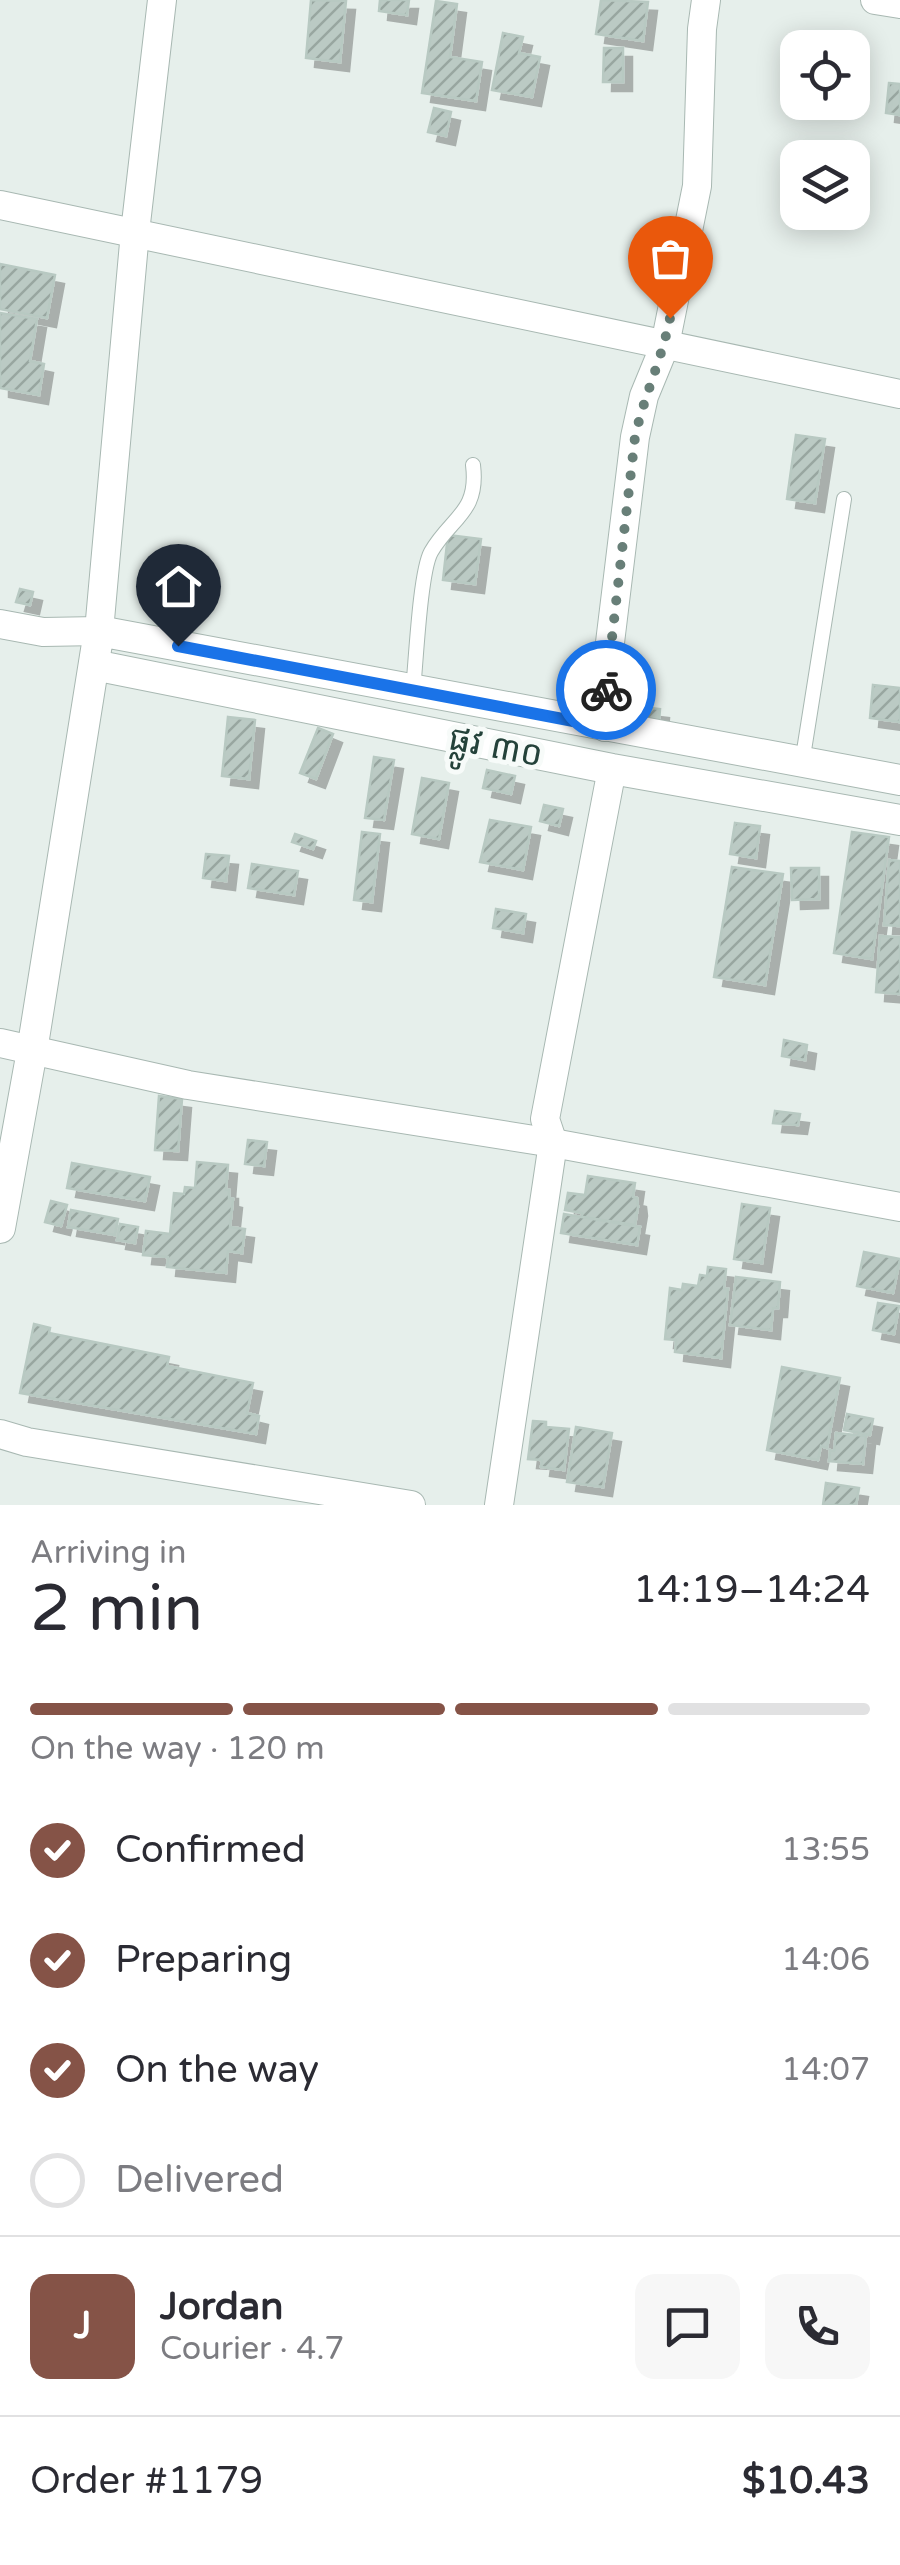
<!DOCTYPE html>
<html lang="en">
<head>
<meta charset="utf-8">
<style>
	:root { --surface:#fff; --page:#f7f7f7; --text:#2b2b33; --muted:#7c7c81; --line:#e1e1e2; --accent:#855347 }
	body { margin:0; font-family:"Varela Round","Noto Sans Khmer",sans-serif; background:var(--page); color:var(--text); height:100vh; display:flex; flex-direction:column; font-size:38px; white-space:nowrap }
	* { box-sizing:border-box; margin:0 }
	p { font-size:32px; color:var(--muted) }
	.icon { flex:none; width:55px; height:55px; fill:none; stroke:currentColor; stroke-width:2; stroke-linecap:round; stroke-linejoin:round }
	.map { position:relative; height:1505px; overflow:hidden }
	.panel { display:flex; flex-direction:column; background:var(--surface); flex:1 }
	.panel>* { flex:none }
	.fabs { position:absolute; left:780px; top:30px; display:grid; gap:20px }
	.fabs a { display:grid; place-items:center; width:90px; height:90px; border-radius:20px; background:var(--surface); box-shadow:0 5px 25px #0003; font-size:50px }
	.pin { position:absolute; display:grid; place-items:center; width:85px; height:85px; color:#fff; margin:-102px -42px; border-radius:50% 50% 50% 0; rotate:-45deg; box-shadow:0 0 10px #0007 }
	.pin .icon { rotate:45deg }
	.courier { position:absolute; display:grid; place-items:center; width:100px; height:100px; margin:-50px; border:8px solid #1a73e8; border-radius:50%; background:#fff; color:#222; box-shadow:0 2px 12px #0007 }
	.headline em { font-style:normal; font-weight:600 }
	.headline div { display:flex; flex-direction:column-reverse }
	.headline { display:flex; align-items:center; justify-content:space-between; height:170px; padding:0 30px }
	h1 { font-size:65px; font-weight:600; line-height:75px }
	.bar { display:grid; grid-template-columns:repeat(4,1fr); gap:15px 10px; align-content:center; height:120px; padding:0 30px }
	.bar i { height:12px; border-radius:8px; background:var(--line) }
	.bar .on { background:var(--accent) }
	.bar p { grid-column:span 4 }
	.line { display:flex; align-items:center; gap:25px; padding:0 30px; border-top:2px solid var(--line) }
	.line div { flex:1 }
	.round { display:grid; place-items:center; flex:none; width:105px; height:105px; border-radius:20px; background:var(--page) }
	ol { padding:0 30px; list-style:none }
	li { display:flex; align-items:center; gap:30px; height:110px }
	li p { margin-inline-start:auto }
	li .icon { padding:10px; border-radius:50%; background:var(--accent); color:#fff; stroke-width:4 }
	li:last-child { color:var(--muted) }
	li i { width:55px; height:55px; border:5px solid var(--line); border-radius:50% }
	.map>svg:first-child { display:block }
</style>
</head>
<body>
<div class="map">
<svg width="900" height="1505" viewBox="0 0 900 1505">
	<defs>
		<pattern id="building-hatch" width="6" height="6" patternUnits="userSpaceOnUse" patternTransform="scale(2.5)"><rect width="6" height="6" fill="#bbcac4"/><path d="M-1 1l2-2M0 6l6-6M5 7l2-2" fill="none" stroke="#98a6a0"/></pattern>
		<filter id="shadow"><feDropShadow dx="9" dy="9" stdDeviation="0" flood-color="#0004"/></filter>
	</defs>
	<rect width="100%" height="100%" fill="#e6efeb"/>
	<g fill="url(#building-hatch)" stroke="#b8c9c2" stroke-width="2.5" filter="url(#shadow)">
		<polygon points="311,0 346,1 340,62 306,58"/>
		<polygon points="380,0 409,0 407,15 379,11"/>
		<polygon points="601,0 648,2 643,41 596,34"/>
		<polygon points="436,1 457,4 450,57 482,62 476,101 422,93"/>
		<polygon points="503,33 523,37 519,53 540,57 532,97 492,90"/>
		<polygon points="604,48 623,48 623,82 603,82"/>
		<polygon points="889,83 900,84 900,115 886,113"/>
		<polygon points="434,108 451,112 446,136 428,132"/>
		<polygon points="0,264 55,275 47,318 0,309"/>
		<polygon points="0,313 37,319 30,361 44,364 39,395 0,388"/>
		<polygon points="796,435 825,439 815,503 787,499"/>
		<polygon points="448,535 481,539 475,584 443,580"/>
		<polygon points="20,589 33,592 30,605 16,602"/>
		<polygon points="873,685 900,688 900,722 870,718"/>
		<polygon points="642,707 660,709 659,721 641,719"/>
		<polygon points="228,717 255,720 249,779 222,776"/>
		<polygon points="318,728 333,734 316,779 300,773"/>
		<polygon points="374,757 394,760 384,820 365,818"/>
		<polygon points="487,770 515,776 511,794 483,788"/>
		<polygon points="422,778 449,783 439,839 412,834"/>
		<polygon points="544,805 563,809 559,826 540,821"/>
		<polygon points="490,820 531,827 523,870 480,862"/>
		<polygon points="735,823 760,826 756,858 730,854"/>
		<polygon points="362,832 380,834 372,902 354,900"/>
		<polygon points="852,832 889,837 872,959 834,953"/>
		<polygon points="295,834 316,841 313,849 292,842"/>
		<polygon points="206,854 229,856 226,881 203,878"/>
		<polygon points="889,860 900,861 900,926 884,925"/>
		<polygon points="252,864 298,871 294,895 248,888"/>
		<polygon points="732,867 783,874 765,985 714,977"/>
		<polygon points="791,868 819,868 819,899 792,900"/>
		<polygon points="496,909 526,914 523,933 493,928"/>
		<polygon points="880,936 900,937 900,994 876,992"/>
		<polygon points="784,1040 807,1045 805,1060 782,1056"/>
		<polygon points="159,1096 182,1099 178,1151 155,1150"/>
		<polygon points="775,1111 800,1114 798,1125 773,1123"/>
		<polygon points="248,1140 267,1142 264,1166 245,1164"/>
		<polygon points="197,1162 228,1165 226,1190 229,1190 229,1198 233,1199 230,1227 245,1229 242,1253 228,1251 226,1273 167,1267 168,1257 143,1255 146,1231 170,1234 174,1193 184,1194 185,1187 195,1188"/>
		<polygon points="72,1163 150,1177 145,1201 67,1188"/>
		<polygon points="588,1176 635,1183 633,1197 637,1198 638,1207 635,1225 582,1217 582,1213 565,1210 568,1193 585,1195"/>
		<polygon points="51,1201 67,1205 61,1226 45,1222"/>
		<polygon points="742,1204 770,1208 762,1263 734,1259"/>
		<polygon points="71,1210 118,1219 115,1235 68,1227"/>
		<polygon points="564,1214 640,1227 637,1245 561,1233"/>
		<polygon points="120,1224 138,1227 135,1243 117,1240"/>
		<polygon points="864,1252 900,1259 893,1293 857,1286"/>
		<polygon points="708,1267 726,1269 724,1289 728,1289 721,1358 675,1352 676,1340 665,1339 670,1288 682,1290 683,1284 698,1286 700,1275 707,1276"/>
		<polygon points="736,1277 780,1282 778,1308 773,1308 771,1330 730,1325"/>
		<polygon points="878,1303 899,1306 894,1334 873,1330"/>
		<polygon points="34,1324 50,1328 49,1333 169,1357 167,1366 253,1383 247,1413 259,1416 256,1434 20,1393"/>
		<polygon points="782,1367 840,1378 827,1448 821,1446 818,1460 767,1450"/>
		<polygon points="847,1414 873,1419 870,1435 844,1430"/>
		<polygon points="533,1421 546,1422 546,1427 569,1429 564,1470 541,1467 542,1460 528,1459"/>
		<polygon points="576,1427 612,1433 603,1487 567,1482"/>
		<polygon points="836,1433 866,1436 863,1464 829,1461 830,1450 834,1451"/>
		<polygon points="826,1483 859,1488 856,1505 823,1505"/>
	</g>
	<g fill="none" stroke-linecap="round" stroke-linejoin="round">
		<defs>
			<g id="service">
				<path d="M413,690C416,662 420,572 431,552C451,517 479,513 473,465"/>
				<polyline points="802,763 844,499"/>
			</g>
			<g id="minor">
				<polyline points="875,0 900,4"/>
				<polyline points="0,205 900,394"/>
				<polyline points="0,624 43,632 99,631 135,232 162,0"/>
				<polyline points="605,727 608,659 635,437 644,396 665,345 697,186 702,29 706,0"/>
				<polyline points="0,1043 188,1085 553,1143 900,1207"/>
				<polyline points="0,1434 27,1442 411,1505"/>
				<polyline points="499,1505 553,1143 545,1119 612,769"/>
			</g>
			<g id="tertiary">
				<polyline points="94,665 612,769 900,820"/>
				<polyline points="0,1228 32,1051 99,631 900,780"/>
			</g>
		</defs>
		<use href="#service" stroke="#a8b8b2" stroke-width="16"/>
		<use href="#minor" stroke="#a8b8b2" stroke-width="30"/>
		<use href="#tertiary" stroke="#a8b8b2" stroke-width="32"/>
		<use href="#service" stroke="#fff" stroke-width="14"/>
		<use href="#minor" stroke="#fff" stroke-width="28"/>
		<use href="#tertiary" stroke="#fff" stroke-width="30"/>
	</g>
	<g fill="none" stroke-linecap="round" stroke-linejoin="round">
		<path stroke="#687f78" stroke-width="10" stroke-dasharray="0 18" d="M606,690L635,437C644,396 662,359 670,318"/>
		<polyline stroke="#1a73e8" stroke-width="12" points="178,646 605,727 606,690"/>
	</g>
	<g text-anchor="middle" stroke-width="10" stroke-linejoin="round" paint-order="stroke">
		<g font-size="35" fill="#24423a" stroke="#f7fbf9">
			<text transform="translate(496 746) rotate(11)" y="12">ផ្លូវ ៣០</text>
		</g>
	</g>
</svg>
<div class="fabs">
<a><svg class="icon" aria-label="locate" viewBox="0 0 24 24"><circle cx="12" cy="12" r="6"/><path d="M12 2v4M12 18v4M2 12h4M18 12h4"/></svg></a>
<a><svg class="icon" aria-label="layers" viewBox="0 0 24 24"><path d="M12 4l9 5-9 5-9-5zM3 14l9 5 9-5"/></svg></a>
</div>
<div class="pin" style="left:670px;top:318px;background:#ea580c"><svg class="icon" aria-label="bag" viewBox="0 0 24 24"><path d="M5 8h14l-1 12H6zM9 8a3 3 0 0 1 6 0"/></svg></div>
<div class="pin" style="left:178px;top:646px;background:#1f2937"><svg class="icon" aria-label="home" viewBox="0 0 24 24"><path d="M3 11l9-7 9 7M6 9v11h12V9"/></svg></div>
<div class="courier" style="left:606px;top:690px"><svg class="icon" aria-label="bike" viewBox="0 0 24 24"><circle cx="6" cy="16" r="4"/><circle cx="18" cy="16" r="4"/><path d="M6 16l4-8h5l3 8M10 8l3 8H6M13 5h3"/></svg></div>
</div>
<section class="panel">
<div class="headline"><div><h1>2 min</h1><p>Arriving in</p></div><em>14:19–14:24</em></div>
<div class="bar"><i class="on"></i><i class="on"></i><i class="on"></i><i></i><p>On the way · 120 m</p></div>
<ol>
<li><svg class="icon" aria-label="check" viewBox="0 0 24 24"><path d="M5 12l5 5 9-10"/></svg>Confirmed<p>13:55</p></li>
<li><svg class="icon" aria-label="check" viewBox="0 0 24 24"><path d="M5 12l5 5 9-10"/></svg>Preparing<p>14:06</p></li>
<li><svg class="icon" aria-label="check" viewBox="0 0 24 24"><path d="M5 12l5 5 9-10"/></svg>On the way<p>14:07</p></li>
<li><i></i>Delivered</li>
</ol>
<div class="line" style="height:180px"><b class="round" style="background:var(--accent);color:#fff">J</b><div><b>Jordan</b><p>Courier · 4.7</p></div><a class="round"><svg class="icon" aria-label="chat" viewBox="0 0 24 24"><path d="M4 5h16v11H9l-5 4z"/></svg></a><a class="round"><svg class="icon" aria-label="phone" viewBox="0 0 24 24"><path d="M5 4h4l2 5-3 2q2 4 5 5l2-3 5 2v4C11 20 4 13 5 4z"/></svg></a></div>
<div class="line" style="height:130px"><div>Order #1179</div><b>$10.43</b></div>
</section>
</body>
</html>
